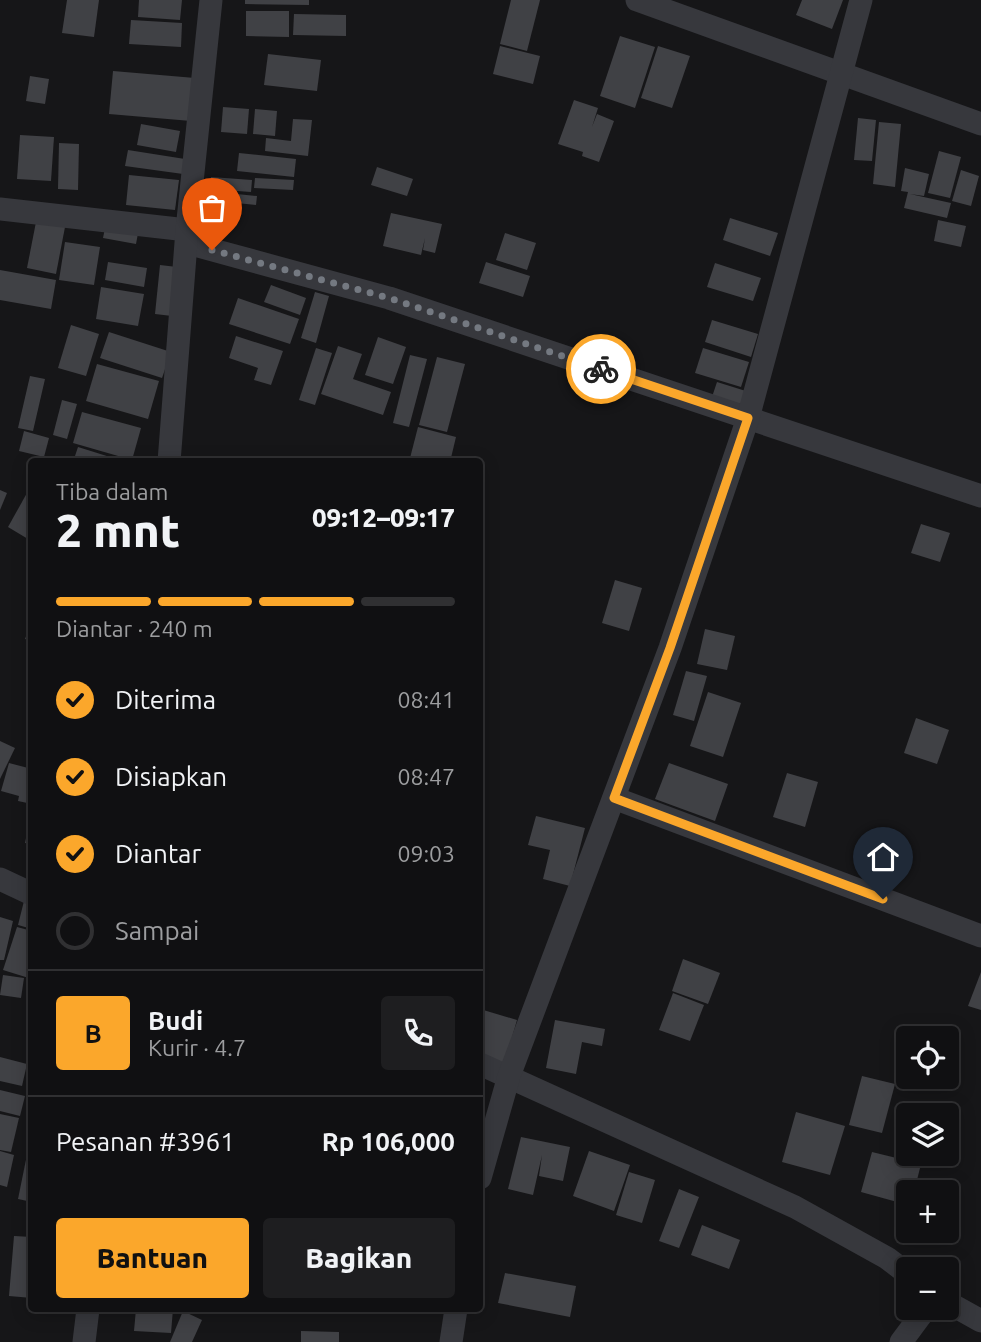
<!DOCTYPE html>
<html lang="id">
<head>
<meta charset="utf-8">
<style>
	:root { --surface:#101012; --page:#1e1e20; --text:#f1f3f6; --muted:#9c9d9f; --line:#303032; --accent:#fba72b }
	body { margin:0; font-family:Ubuntu,sans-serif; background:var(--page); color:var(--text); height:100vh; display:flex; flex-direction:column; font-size:26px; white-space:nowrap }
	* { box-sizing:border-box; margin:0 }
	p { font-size:23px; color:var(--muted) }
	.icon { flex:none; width:38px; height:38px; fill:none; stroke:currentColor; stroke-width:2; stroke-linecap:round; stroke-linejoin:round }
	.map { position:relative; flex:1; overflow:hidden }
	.details { position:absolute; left:28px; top:458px; width:455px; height:854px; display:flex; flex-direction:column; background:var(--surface); border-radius:7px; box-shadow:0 4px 18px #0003,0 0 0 2px var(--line) }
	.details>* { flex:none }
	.fabs { position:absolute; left:896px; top:1026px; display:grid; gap:14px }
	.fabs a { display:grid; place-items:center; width:63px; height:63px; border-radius:7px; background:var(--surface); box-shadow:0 4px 18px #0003,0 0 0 2px var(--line); font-size:35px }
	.pin { position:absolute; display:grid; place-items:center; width:60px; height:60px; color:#fff; margin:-72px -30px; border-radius:50% 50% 50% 0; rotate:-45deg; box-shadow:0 0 7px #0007 }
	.pin .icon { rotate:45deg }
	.courier { position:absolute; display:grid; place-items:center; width:70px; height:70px; margin:-35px; border:5px solid #fba72b; border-radius:50%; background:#fff; color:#222; box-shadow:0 2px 9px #0007 }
	.summary em { font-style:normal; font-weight:800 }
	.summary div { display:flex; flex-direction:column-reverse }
	.summary { display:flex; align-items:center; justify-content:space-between; height:119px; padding:0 28px }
	h1 { font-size:46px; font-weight:800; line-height:52px }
	.bar { display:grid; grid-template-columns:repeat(4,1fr); gap:10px 7px; align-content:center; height:84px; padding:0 28px }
	.bar i { height:9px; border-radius:5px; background:var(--line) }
	.bar .active { background:var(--accent) }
	.bar p { grid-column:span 4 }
	.line { display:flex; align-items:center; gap:18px; padding:0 28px; border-top:2px solid var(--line) }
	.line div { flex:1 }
	.round { display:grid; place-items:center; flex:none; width:74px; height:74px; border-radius:7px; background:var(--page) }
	ol { padding:0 28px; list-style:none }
	li { display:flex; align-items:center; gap:21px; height:77px }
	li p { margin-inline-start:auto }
	li .icon { padding:7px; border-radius:50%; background:var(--accent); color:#111; stroke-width:4 }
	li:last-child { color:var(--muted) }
	li i { width:38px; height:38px; border:4px solid var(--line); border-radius:50% }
	.primary-button { display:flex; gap:14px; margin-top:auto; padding:14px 28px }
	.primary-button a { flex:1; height:80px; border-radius:7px; background:var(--accent); color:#111; font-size:28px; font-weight:800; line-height:80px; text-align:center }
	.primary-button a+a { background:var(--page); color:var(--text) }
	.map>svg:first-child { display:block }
</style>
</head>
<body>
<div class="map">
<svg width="981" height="1342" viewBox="0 0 981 1342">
	<rect width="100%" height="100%" fill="#161618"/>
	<g fill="#404145">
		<polygon points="67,0 99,0 94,37 62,33"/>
		<polygon points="139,0 182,0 180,20 138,17"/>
		<polygon points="245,0 309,0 309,5 245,4"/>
		<polygon points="511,0 540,0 527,51 500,44"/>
		<polygon points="802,0 843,0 832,29 796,15"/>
		<polygon points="246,11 289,11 289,37 246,36"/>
		<polygon points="294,14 346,15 346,36 293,35"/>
		<polygon points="131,20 182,23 181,47 129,44"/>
		<polygon points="620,36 655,47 635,108 600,96"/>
		<polygon points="500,46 540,56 533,84 493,74"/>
		<polygon points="658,46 690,56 672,108 641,98"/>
		<polygon points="268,54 321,60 317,91 264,85"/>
		<polygon points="113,71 195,78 191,121 109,114"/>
		<polygon points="30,76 49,79 45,104 26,101"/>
		<polygon points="574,100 598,108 592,127 597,114 614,121 599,162 582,156 583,152 558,144"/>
		<polygon points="223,107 249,109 247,134 221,132"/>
		<polygon points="255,109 277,111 275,136 253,134"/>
		<polygon points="858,118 876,120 872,161 854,160"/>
		<polygon points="293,119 312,120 308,156 265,151 266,138 291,141"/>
		<polygon points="879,122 901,124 895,187 873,184"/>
		<polygon points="141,124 180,131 176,152 137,145"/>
		<polygon points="20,135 54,137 51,181 17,179"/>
		<polygon points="59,143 79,144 78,190 58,189"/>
		<polygon points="128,150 185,159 183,174 125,166"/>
		<polygon points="939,151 961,157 950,198 928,193"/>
		<polygon points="239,153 296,159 294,177 237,171"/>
		<polygon points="377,167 413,179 407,196 371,185"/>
		<polygon points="905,168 929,174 924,196 910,194 951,203 947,218 904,208 908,192 901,191"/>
		<polygon points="961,170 979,176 971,206 952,201"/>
		<polygon points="129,175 179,180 175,210 126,205"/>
		<polygon points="211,177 252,180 251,192 210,189"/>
		<polygon points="255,178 294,180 293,190 254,188"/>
		<polygon points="227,193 257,196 256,205 227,202"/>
		<polygon points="219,204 236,206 233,226 216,224"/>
		<polygon points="391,213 442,224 435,253 423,250 425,238 421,255 383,246"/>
		<polygon points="730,218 778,233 770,256 723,240"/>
		<polygon points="938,220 966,226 961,247 934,241"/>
		<polygon points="36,222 65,227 56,274 27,268"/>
		<polygon points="106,223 139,228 136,244 103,238"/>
		<polygon points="505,233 536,243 527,270 496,260"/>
		<polygon points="65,242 100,247 94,285 59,280"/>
		<polygon points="108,262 147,268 144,287 105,280"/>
		<polygon points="486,262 530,276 523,297 479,283"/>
		<polygon points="715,263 761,278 753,301 707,287"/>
		<polygon points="160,265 177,267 172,316 155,314"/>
		<polygon points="0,270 56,280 51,309 0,300"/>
		<polygon points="271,285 306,298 300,315 264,302"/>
		<polygon points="101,287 144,294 138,326 96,319"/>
		<polygon points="315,292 329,296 316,343 301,338"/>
		<polygon points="238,298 299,319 290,344 229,324"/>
		<polygon points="712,320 758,334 751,357 705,342"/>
		<polygon points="71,325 99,334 86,376 58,368"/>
		<polygon points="109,332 171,352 162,378 100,358"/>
		<polygon points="236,336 283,351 271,385 254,380 258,368 229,358"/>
		<polygon points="378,337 406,347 393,384 365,375"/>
		<polygon points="338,346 362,354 353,379 391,392 383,415 321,394"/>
		<polygon points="316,348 332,353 315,405 299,400"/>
		<polygon points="703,348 749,362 741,387 695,373"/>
		<polygon points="410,355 427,359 409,427 393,423"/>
		<polygon points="437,357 465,364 447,432 419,425"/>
		<polygon points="97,364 159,381 148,419 86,401"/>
		<polygon points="30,376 45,379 33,431 18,428"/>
		<polygon points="717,382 749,392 744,407 712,397"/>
		<polygon points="62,400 77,404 67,439 53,435"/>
		<polygon points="82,412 141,428 132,460 73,443"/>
		<polygon points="418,427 456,437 450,462 409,462"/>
		<polygon points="24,431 49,438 44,457 19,451"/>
		<polygon points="78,447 110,457 108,462 73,462"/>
		<polygon points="0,490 7,493 0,510"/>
		<polygon points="27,493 32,496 32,533 28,539 8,527"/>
		<polygon points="921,524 950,533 940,562 911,553"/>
		<polygon points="615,580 642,588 629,631 602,623"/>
		<polygon points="32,621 32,641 25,639"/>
		<polygon points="705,629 735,636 727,670 697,664"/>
		<polygon points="686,671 707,676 694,721 673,715"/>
		<polygon points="708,692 741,703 723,757 690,746"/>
		<polygon points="916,718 949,730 937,764 904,753"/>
		<polygon points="0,741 15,748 0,779"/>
		<polygon points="9,763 32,769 32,804 18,801 19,796 1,791"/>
		<polygon points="669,763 728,784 715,821 655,799"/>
		<polygon points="787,773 818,782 805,827 773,817"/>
		<polygon points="536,816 585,828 570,886 543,879 550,850 528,845"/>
		<polygon points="30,818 32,819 32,844 25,843"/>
		<polygon points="24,901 32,903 32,929 18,925"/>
		<polygon points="0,917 13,921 4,960 0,960"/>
		<polygon points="17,927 32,931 32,979 3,970"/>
		<polygon points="683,959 720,973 708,1004 672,991"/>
		<polygon points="981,972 981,1010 968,1006"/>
		<polygon points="3,975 24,978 21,998 0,995"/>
		<polygon points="673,993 704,1005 690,1041 659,1030"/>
		<polygon points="480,1009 517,1020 504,1065 480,1058"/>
		<polygon points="555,1020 605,1029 602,1046 582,1042 576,1074 546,1068"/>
		<polygon points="0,1057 27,1064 22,1086 0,1081"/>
		<polygon points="862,1076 895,1084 882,1133 849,1125"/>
		<polygon points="0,1090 25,1096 20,1116 0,1111"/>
		<polygon points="796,1112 845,1126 830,1175 782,1162"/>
		<polygon points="0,1114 19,1118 11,1152 0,1150"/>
		<polygon points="521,1137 570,1147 563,1181 539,1176 542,1155 533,1195 508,1189"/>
		<polygon points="30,1140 32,1141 32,1202 18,1199"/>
		<polygon points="0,1151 14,1155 7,1187 0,1185"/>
		<polygon points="589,1151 630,1165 614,1211 573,1196"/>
		<polygon points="872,1152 921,1164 914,1192 908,1192 908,1205 861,1192"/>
		<polygon points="629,1172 655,1180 642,1223 616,1215"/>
		<polygon points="679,1189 699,1197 679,1248 659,1241"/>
		<polygon points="702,1225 740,1240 729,1269 691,1255"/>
		<polygon points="14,1236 32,1237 32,1298 9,1296"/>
		<polygon points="505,1273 576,1286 570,1317 498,1303"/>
		<polygon points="136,1309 173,1309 171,1333 134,1331"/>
		<polygon points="183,1311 202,1320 192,1342 170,1342"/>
		<polygon points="301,1331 339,1332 339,1342 301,1342"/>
	</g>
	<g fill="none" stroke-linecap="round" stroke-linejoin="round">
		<g stroke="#37383d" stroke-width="23">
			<polyline points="637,0 981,124"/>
			<polyline points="0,209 187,230"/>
			<polyline points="187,243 389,298 981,496"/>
			<polyline points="169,462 187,230 211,0"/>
			<polyline points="614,798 981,936"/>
			<polyline points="0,879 32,894"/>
			<polyline points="480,1064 795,1207 887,1258 908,1274"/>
			<polyline points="480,1178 509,1076 670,648 748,418 861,0"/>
			<polyline points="947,1302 981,1321"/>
			<polyline points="84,1342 88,1309"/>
			<polyline points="451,1342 456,1309"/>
			<polyline points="901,1342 927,1307"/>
		</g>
	</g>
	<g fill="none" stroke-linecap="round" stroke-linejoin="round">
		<polyline stroke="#747981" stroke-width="7" stroke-dasharray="0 12.6" points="212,250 389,298 601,369"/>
		<polyline stroke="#fba72b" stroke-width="9" points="601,369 748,418 670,648 614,798 883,899"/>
	</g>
</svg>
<div class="fabs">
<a><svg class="icon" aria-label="locate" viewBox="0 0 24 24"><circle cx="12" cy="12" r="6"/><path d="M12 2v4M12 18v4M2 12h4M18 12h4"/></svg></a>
<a><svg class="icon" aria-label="layers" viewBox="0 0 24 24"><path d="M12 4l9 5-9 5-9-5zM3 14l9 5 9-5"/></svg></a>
<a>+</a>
<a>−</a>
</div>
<div class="pin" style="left:212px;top:250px;background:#ea580c"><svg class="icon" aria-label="bag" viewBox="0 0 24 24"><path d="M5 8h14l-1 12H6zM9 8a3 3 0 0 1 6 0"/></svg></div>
<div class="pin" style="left:883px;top:899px;background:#1f2937"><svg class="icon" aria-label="home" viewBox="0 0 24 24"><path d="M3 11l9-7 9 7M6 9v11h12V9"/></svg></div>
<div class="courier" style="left:601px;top:369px"><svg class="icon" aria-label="bike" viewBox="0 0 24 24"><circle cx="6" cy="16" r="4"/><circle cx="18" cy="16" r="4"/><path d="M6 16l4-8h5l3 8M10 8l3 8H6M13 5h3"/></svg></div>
<section class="details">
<div class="summary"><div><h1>2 mnt</h1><p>Tiba dalam</p></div><em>09:12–09:17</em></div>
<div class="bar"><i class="active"></i><i class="active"></i><i class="active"></i><i></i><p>Diantar · 240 m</p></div>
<ol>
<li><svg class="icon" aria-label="check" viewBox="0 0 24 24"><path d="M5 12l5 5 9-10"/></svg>Diterima<p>08:41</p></li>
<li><svg class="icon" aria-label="check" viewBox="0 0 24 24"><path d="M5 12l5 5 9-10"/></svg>Disiapkan<p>08:47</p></li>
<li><svg class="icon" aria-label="check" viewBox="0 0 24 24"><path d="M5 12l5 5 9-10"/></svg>Diantar<p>09:03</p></li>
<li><i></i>Sampai</li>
</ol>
<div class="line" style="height:126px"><b class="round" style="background:var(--accent);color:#111">B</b><div><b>Budi</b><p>Kurir · 4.7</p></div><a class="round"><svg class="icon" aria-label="phone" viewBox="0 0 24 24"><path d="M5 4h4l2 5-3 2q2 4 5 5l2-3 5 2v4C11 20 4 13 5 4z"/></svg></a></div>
<div class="line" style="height:91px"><div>Pesanan #3961</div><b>Rp 106,000</b></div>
<div class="primary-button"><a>Bantuan</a><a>Bagikan</a></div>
</section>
</div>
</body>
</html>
